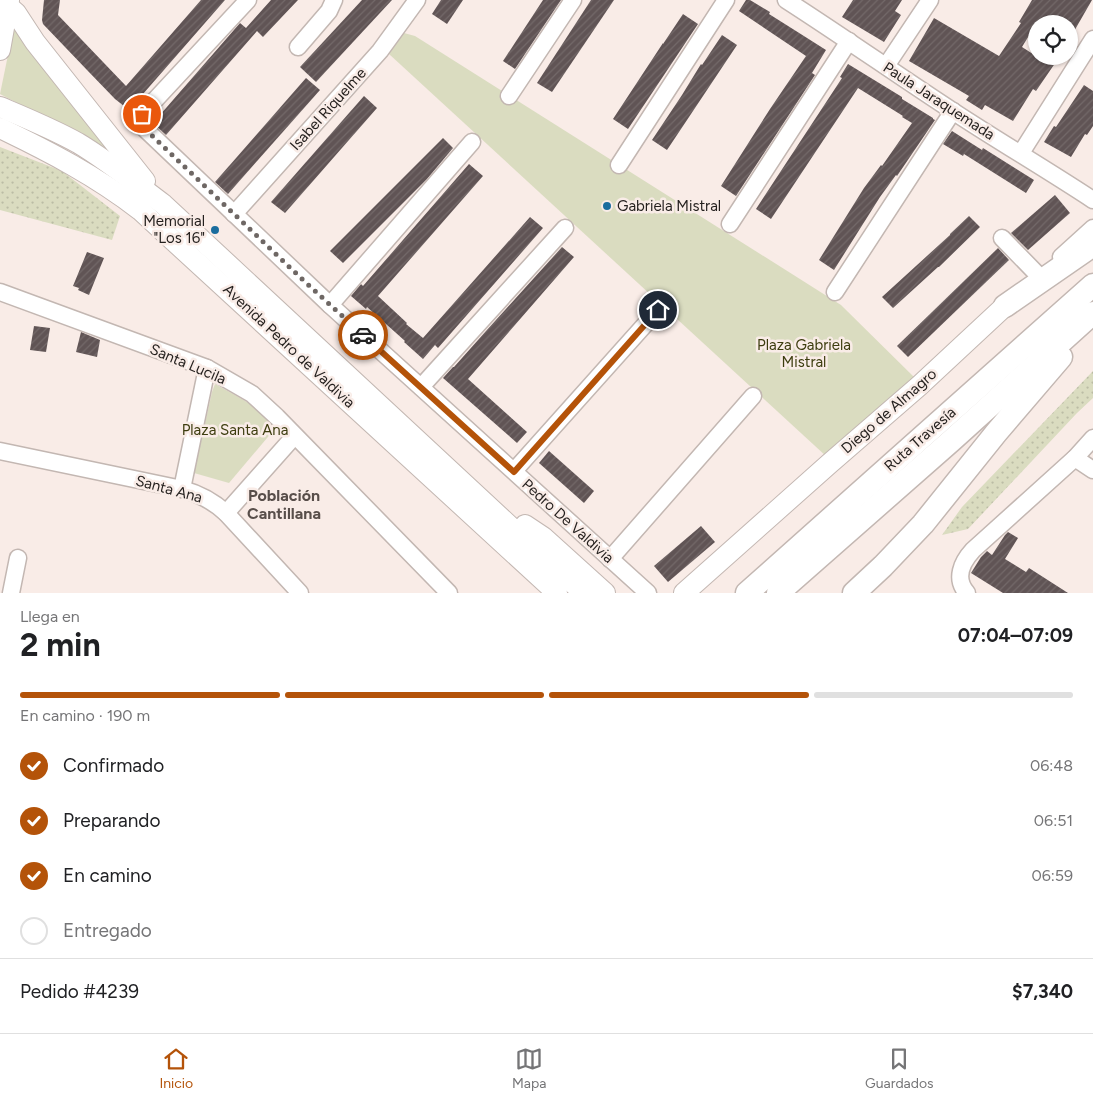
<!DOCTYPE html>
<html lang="es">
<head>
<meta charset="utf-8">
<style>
	:root { --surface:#fff; --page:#f2f2f2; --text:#202124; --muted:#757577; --line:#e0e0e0; --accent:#b45309 }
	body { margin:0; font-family:Figtree,sans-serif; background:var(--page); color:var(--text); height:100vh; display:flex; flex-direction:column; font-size:19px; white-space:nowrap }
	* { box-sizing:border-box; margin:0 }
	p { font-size:16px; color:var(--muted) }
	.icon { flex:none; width:28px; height:28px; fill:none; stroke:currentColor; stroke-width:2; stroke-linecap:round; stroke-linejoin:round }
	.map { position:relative; height:593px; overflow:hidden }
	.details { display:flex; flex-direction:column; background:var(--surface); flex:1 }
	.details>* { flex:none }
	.tools { position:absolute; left:1028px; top:15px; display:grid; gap:10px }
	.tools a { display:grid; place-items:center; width:50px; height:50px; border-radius:50%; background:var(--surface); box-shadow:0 1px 4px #0004; font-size:25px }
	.pin { position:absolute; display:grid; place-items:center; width:42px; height:42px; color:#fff; margin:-21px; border:2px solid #fff; border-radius:50%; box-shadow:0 1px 5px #0007 }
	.courier { position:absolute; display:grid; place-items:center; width:50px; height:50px; margin:-25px; border:4px solid #b45309; border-radius:50%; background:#fff; color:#222; box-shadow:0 1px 6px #0007 }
	.head em { font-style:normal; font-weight:700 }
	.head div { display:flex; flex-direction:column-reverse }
	.head { display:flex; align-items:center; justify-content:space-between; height:85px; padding:0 20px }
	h1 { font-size:32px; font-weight:700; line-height:38px }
	.bar { display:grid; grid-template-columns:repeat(4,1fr); gap:8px 5px; align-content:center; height:60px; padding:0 20px }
	.bar i { height:6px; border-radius:4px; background:var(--line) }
	.bar .selected { background:var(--accent) }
	.bar p { grid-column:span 4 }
	.line { display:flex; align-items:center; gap:12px; padding:0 20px; border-top:1px solid var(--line) }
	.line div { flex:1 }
	ol { padding:0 20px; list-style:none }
	li { display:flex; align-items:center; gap:15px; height:55px }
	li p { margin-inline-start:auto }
	li .icon { padding:5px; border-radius:50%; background:var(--accent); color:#fff; stroke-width:4 }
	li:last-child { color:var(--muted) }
	li i { width:28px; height:28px; border:2px solid var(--line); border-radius:50% }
	.tab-bar { display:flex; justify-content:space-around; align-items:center; height:70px; border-top:1px solid var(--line); background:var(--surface); font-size:14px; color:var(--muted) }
	.tab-bar a { display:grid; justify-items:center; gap:2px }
	.tab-bar .selected { color:var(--accent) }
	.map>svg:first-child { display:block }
</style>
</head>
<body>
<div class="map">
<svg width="1093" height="593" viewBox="0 0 1093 593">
	<defs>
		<pattern id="grass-dots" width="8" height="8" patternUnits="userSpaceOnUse" patternTransform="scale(1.25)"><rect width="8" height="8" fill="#dadcc0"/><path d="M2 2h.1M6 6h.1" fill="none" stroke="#bbbca5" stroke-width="1.8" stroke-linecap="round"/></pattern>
		<pattern id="building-hatch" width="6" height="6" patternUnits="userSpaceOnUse" patternTransform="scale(1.25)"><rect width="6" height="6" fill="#605455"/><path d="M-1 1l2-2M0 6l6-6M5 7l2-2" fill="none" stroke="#736969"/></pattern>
	</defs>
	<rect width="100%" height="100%" fill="#f9ece7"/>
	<g fill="url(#grass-dots)">
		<polygon points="0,147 62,171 120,216 112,240 0,210"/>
		<polygon points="1093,371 1093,398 1077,413 968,529 942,535 962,507"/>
	</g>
	<g fill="#dadcc0">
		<polygon points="15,21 113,153 0,94"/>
		<polygon points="404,33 415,36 841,305 916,379 827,457 389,54"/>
		<path d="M215,384C237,396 259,408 278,425L229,483L194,473L212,392Z"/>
	</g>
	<g fill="url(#building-hatch)">
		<polygon points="44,0 60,0 58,15 126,86 201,0 225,0 129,110 115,99 87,70 43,24 42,20"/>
		<polygon points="271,0 298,0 263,37 257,31 166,135 153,123 240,23 246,28"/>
		<polygon points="362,0 392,0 316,82 300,67"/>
		<polygon points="441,0 463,0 447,24 432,14"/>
		<polygon points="543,0 561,0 515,69 503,61"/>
		<polygon points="591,0 614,0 552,92 537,83"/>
		<polygon points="746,0 750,0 770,12 769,14 796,31 826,50 812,73 815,75 736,196 721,186 770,109 806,56 739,11"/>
		<polygon points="853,0 902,0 895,11 901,15 884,42 842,17"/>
		<polygon points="1032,0 1092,0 1069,40 1069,24 1036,24 1022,47 1036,56 1060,56 1036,91 1033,89 1013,121 985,105 982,110 966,100 969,96 909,61 934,18 999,56 1021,23 1019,22"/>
		<polygon points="683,14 698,24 628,129 613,119 663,43 663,44"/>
		<polygon points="722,35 737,45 667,150 652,140 682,95 701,64 702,65"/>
		<polygon points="848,64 902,97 902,99 933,118 933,119 935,120 897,176 896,175 880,197 834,270 819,260 864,188 881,165 882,166 912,123 902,117 903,116 858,88 771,219 756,209 842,78 840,77"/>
		<polygon points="306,78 320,90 228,194 215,182"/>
		<polygon points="1084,85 1093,91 1093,126 1087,135 1085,134 1071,157 1044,142 1054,126 1056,127"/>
		<polygon points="364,96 377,108 285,213 271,202"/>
		<polygon points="952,131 982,150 983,148 1034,180 1026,193 964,154 963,156 943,144"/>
		<polygon points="443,138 453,148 427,179 343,263 330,251"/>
		<polygon points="469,164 483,176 378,296 407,323 406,324 423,338 530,217 543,228 438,348 435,345 423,359 404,342 405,341 367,307 366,309 351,296 361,284 363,286"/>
		<polygon points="1055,195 1070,213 1028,250 1011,233"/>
		<polygon points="969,216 980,227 939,267 938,267 893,308 882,297 950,235 950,234"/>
		<polygon points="562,247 574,257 468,379 527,432 517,443 443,378 453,367 454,367 486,331"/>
		<polygon points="998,248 1009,260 908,357 897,346"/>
		<polygon points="87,252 104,258 89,295 78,290 79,288 73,286"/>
		<polygon points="34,326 50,328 46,352 30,350"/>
		<polygon points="81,332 100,340 97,357 76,352"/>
		<polygon points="549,451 594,491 584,503 539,463"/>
		<polygon points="701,526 715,542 668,582 654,566"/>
		<polygon points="1008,532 1018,538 1005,559 1026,572 1029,568 1068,593 1003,593 971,573 981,557 987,551 992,555 1005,535"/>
	</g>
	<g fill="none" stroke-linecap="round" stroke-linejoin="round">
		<defs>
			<g id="minor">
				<polyline points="248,0 142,114 140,120 143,127 330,305 648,593"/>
				<path d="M786,0C842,36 896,74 951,110C998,141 1046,169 1093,200"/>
				<polyline points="298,47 329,11 334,0"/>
				<polyline points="886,66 930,0"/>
				<polyline points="509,96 573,0"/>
				<polyline points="1021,153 1093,39"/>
				<polyline points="619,165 726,0"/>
				<polyline points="234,214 380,51 417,0"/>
				<polyline points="730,224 849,41"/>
				<polyline points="1002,238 1039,276"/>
				<polyline points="1061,257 1093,228"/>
				<polyline points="0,292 207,368 252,394 277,417 449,593"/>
				<polyline points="835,292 953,111"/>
				<polyline points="330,305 472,142"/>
				<polyline points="421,387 565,228"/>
				<path d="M0,451L182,489C200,494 213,501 226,513L300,593"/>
				<polyline points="1075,458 1093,470"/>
				<polyline points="514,471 658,310"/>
				<polyline points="182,489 207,368"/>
				<polyline points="226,513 290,441 295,437"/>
				<polyline points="610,559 753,396"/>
				<polyline points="11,593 18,558"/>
				<path d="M967,593C954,579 962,562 973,550L1075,458L1093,438"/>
			</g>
			<g id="major">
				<polyline points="0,4 8,6 16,13 35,42 145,181"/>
				<polyline points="0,50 9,0"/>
				<path d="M0,107C26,118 53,129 78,143C108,161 135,183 163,204L543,557L584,593"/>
				<path d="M0,128C50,152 96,176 140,210L557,593"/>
				<polyline points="525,525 543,537 605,593"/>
				<polyline points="684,593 829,464 919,386 1005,306"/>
			</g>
			<g id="highway">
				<polyline points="1005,306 1093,245"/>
				<polyline points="747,593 1093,285"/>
				<polyline points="778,593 952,440 1093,313"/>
				<polyline points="854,593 883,566 923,524 996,433 1061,357"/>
			</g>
		</defs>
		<use href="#minor" stroke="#c3b7b2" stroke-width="19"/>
		<use href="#major" stroke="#c3b7b2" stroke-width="22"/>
		<use href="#highway" stroke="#c3b7b2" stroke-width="25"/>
		<use href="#minor" stroke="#fff" stroke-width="16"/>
		<use href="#major" stroke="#fff" stroke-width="20"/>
		<use href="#highway" stroke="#fff" stroke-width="22"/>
	</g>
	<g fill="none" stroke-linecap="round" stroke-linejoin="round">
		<polyline stroke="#6e6764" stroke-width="5" stroke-dasharray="0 9" points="142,114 140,120 143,127 302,279 363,335"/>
		<polyline stroke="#b45309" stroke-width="6" points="363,335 514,472 658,310"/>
	</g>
	<g fill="#1a6d9e" stroke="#f9ece7" stroke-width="2">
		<circle cx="607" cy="206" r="5"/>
		<circle cx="215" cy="230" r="5"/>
	</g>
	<g text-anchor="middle" stroke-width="5" stroke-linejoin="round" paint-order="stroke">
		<g font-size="15" fill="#231f1d" stroke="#f9ece7">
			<text transform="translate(939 101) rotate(33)" y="5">Paula Jaraquemada</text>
			<text transform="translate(328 109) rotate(-48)" y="5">Isabel Riquelme</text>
			<text transform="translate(289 346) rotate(43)" y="5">Avenida Pedro de Valdivia</text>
			<text transform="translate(188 364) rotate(23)" y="5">Santa Lucila</text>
			<text transform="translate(889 411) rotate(-41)" y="5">Diego de Almagro</text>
			<text transform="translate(920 439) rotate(-41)" y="5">Ruta Travesía</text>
			<text transform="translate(169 489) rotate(15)" y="5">Santa Ana</text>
			<text transform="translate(568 521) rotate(42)" y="5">Pedro De Valdivia</text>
		</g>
		<g font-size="15" fill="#231f1d" stroke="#f9ece7" text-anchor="start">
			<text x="617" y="211">Gabriela Mistral</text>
			<text x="205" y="226" text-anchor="end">Memorial<tspan x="205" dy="17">"Los 16"</tspan></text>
		</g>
		<g font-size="15" fill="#3d3d0f" stroke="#f9ece7">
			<text x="804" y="350">Plaza Gabriela<tspan x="804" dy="17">Mistral</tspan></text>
			<text x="235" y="435">Plaza Santa Ana</text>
		</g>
		<g font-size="16" font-weight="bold" fill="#584e4a" stroke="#f9ece7">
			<text x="284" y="501">Población<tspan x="284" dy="18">Cantillana</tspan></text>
		</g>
	</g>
</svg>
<div class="tools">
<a><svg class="icon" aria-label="locate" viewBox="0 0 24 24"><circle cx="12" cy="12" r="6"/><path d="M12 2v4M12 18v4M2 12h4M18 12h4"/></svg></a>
</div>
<div class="pin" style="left:142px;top:114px;background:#ea580c"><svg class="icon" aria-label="bag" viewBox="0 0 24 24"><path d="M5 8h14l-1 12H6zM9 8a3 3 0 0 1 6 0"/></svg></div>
<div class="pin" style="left:658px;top:310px;background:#1f2937"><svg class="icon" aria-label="home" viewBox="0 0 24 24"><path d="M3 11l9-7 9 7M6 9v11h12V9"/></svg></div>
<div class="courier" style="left:363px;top:335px"><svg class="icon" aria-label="car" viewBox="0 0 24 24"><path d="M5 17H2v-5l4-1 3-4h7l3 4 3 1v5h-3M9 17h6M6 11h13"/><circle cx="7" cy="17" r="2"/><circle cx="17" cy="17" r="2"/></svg></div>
</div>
<section class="details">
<div class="head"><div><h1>2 min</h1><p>Llega en</p></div><em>07:04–07:09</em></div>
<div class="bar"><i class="selected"></i><i class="selected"></i><i class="selected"></i><i></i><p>En camino · 190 m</p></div>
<ol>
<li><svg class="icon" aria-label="check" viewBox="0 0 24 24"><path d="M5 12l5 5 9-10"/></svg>Confirmado<p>06:48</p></li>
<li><svg class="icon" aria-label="check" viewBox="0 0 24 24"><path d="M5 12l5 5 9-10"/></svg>Preparando<p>06:51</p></li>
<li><svg class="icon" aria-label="check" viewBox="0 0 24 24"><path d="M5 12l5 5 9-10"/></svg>En camino<p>06:59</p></li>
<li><i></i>Entregado</li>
</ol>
<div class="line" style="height:65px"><div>Pedido #4239</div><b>$7,340</b></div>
</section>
<nav class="tab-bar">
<a class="selected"><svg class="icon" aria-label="home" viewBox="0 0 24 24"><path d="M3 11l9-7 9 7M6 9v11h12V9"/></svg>Inicio</a>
<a><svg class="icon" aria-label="map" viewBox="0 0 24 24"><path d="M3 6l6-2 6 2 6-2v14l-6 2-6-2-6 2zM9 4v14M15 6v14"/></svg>Mapa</a>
<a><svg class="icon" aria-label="saved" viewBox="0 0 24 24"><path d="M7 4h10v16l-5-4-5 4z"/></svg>Guardados</a>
</nav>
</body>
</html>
